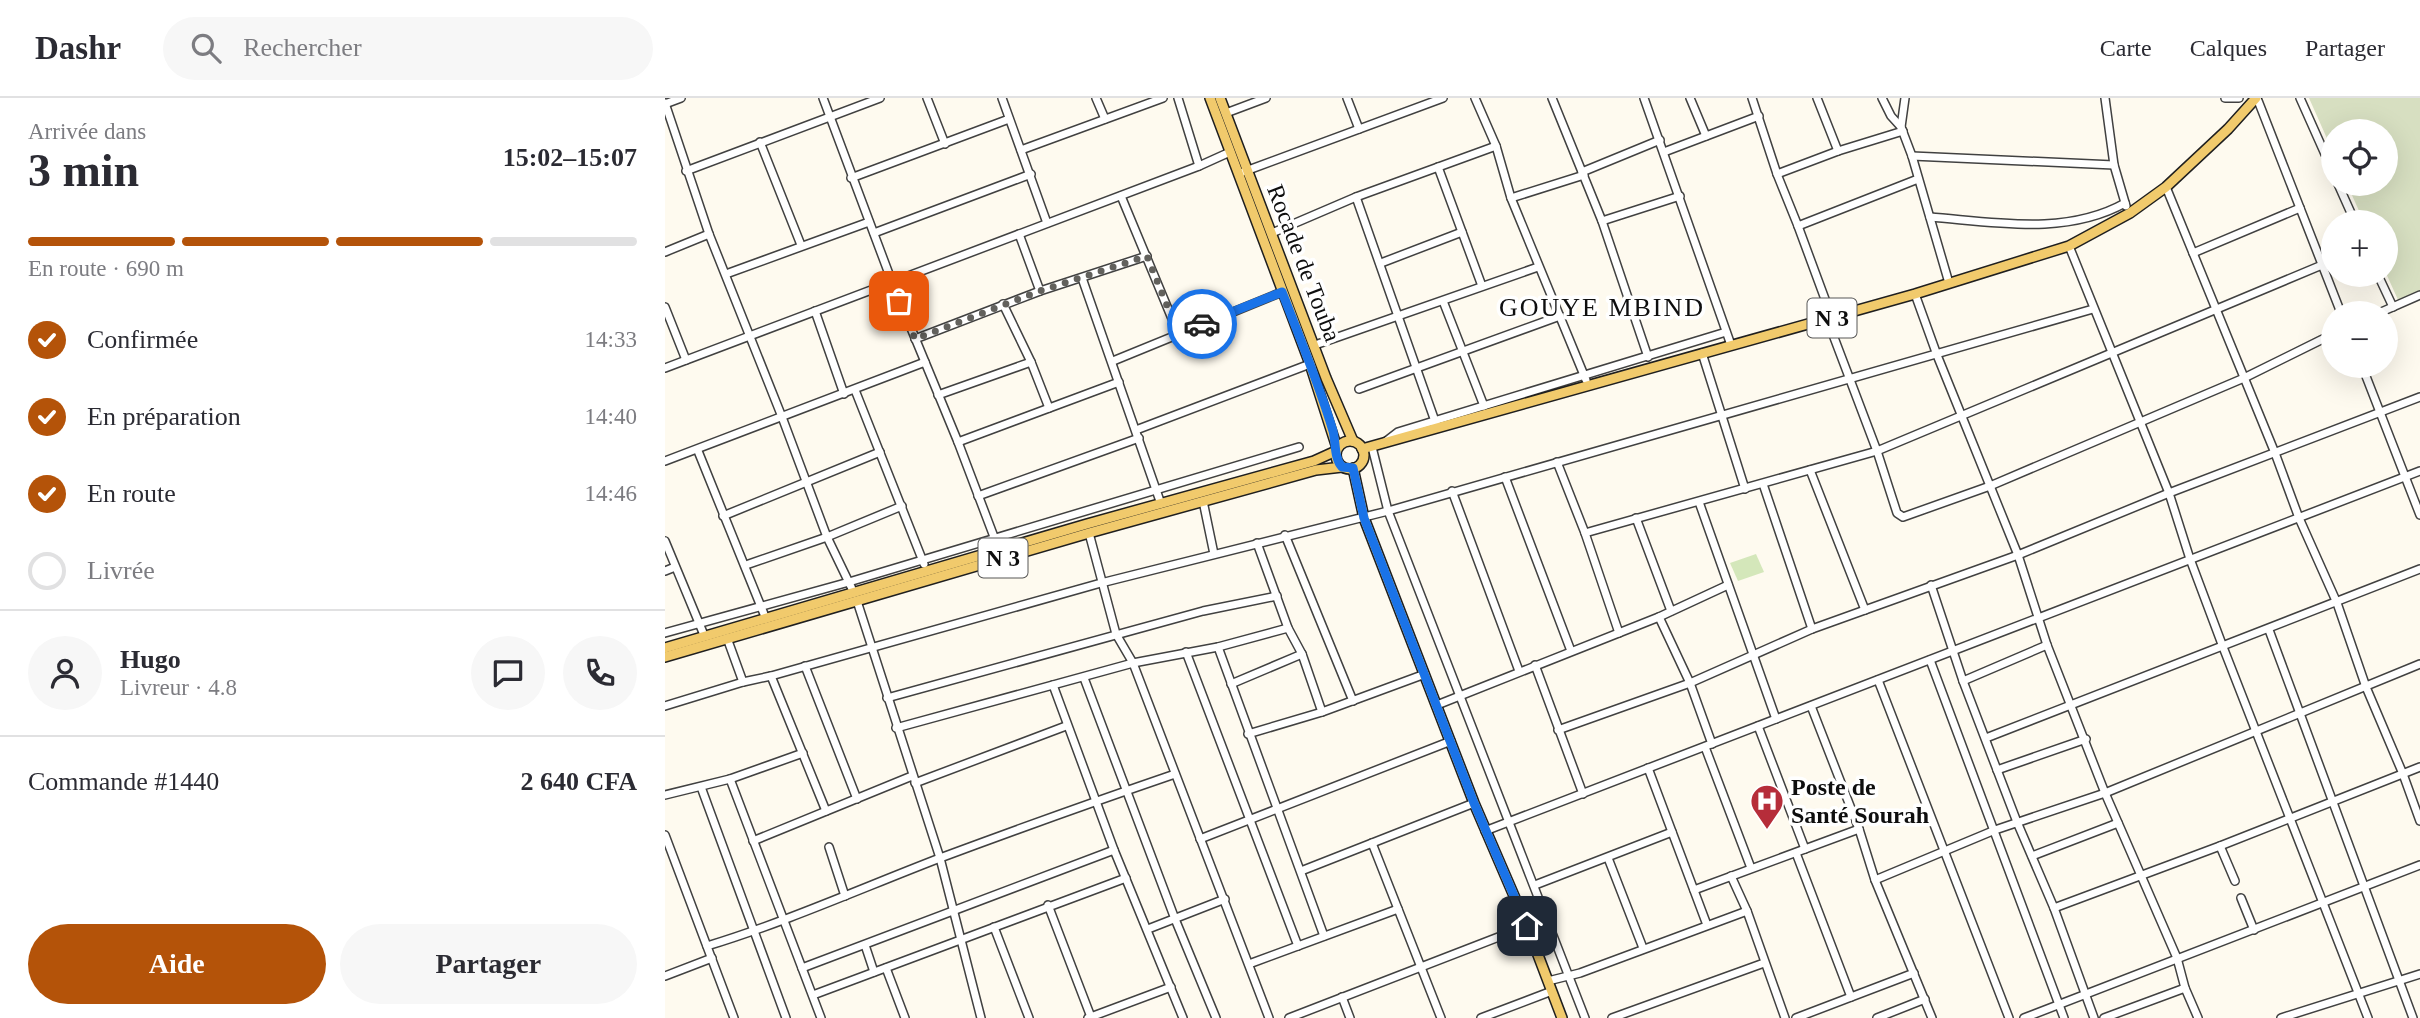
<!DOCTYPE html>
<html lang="fr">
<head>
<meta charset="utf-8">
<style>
	:root { --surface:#fff; --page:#f7f7f7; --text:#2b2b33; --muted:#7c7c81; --line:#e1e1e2; --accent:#b45309 }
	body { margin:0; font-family:Georgia,serif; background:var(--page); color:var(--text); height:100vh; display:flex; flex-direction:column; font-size:26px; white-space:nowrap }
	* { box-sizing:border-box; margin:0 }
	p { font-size:23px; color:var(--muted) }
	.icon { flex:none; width:38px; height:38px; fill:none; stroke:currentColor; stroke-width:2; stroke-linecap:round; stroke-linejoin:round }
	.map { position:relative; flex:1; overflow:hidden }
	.sheet { display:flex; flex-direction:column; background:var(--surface); width:665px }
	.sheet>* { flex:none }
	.fabs { position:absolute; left:1656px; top:21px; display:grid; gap:14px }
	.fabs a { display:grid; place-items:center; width:77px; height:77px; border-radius:50%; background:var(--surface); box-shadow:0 7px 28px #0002; font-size:35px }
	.pin { position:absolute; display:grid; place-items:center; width:60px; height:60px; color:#fff; margin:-30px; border-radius:14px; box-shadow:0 4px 10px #0006 }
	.courier { position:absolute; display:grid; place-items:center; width:70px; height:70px; margin:-35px; border:5px solid #1a73e8; border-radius:50%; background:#fff; color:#222; box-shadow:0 2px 9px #0007 }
	.headline em { font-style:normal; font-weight:800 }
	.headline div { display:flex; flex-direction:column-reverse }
	.headline { display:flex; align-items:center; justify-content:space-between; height:119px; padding:0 28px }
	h1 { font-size:46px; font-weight:800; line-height:52px }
	.bar { display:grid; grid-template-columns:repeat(4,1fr); gap:10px 7px; align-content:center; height:84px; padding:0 28px }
	.bar i { height:9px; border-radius:5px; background:var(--line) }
	.bar .active { background:var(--accent) }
	.bar p { grid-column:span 4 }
	.line { display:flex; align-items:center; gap:18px; padding:0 28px; border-top:2px solid var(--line) }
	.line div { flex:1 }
	.round { display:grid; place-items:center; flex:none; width:74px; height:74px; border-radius:37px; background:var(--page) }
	ol { padding:0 28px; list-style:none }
	li { display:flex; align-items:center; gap:21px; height:77px }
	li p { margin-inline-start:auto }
	li .icon { padding:7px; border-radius:50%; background:var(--accent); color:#fff; stroke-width:4 }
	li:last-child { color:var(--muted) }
	li i { width:38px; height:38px; border:4px solid var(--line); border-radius:50% }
	.cta { display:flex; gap:14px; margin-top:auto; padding:14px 28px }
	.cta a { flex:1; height:80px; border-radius:42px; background:var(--accent); color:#fff; font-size:28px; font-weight:800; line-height:80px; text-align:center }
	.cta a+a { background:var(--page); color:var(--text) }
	header { display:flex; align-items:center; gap:42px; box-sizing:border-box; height:98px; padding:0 35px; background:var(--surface); border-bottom:2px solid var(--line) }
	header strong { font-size:33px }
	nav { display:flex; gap:38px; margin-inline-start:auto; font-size:24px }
	.search { width:490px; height:63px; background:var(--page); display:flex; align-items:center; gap:18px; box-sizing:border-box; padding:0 24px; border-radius:38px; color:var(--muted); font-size:26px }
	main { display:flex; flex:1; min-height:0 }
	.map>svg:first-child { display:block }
</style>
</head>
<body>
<header>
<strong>Dashr</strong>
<div class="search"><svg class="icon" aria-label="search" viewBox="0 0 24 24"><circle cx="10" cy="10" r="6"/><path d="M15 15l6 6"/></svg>Rechercher</div>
<nav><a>Carte</a><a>Calques</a><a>Partager</a></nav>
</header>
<main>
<section class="sheet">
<div class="headline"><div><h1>3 min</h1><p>Arrivée dans</p></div><em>15:02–15:07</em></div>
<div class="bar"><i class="active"></i><i class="active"></i><i class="active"></i><i></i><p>En route · 690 m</p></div>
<ol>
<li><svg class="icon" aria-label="check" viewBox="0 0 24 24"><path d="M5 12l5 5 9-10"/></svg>Confirmée<p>14:33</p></li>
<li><svg class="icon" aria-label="check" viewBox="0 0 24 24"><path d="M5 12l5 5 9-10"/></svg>En préparation<p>14:40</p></li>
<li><svg class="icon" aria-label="check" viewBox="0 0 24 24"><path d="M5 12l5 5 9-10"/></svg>En route<p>14:46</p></li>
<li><i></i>Livrée</li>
</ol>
<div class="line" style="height:126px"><a class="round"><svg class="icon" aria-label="person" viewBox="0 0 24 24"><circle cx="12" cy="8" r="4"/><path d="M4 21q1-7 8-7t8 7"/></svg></a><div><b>Hugo</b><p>Livreur · 4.8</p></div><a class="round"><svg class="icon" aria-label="chat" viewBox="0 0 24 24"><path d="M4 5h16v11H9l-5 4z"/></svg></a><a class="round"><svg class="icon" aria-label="phone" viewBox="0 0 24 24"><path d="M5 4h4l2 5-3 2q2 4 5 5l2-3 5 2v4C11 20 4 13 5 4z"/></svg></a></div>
<div class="line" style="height:91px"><div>Commande #1440</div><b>2 640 CFA</b></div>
<div class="cta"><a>Aide</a><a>Partager</a></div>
</section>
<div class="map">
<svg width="1755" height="920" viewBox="0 0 1755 920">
	<rect width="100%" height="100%" fill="#fefaef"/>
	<polygon fill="#d4e7ba" points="1091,456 1099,474 1073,483 1065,465"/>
	<polygon fill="#d7dfc1" points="1644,0 1755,0 1755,195 1734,204 1720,173 1720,124 1699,124 1682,86 1720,86 1720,33 1668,33 1668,54"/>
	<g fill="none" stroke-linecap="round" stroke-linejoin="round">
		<defs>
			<g id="minor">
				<polyline points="158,0 227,184 293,344 334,452"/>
				<polyline points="262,0 280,46"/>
				<polyline points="337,0 382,125"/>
				<polyline points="431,0 440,21"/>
				<polyline points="513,0 534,68"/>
				<polyline points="682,0 694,31"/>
				<polyline points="810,0 831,48 846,100 921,282"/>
				<polyline points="887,0 937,123 983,259"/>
				<polyline points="979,0 1066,247"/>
				<polyline points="1025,0 1041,38"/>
				<polyline points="1087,0 1112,76 1133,128 1167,220"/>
				<polyline points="1152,0 1173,53"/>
				<polyline points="1217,0 1226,18 1236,29 1247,58 1284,185"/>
				<polyline points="1440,0 1449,67 1461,108"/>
				<polyline points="1560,0 1574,0"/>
				<polyline points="1592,0 1676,215"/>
				<polyline points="1635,0 1668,74"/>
				<polyline points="0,5 44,136 117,319 162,439 189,495"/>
				<polyline points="0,6 16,0"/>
				<polyline points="561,15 601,0"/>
				<polyline points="1236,29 1240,0"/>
				<polyline points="95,44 136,147"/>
				<polyline points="356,52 498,0"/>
				<polyline points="999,54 1094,18"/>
				<polyline points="1247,58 1449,67"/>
				<polyline points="773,69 817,188"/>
				<polyline points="21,73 215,0"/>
				<polyline points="578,74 778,0"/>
				<polyline points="917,74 995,42"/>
				<polyline points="1112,76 1173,53 1238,33"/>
				<polyline points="186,80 344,21"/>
				<polyline points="1673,86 1690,124"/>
				<polyline points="1501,89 1610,355 1634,420 1672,505 1701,589 1738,676 1755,723"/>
				<polyline points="456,98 513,235"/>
				<polyline points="691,99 771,326"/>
				<polyline points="846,100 919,77"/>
				<path d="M1265,119C1329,124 1401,138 1460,105"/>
				<polyline points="937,123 1015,98"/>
				<polyline points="1133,128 1253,81"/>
				<polyline points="209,135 366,76"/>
				<polyline points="607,135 691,99 831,48"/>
				<polyline points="354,136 375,193"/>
				<polyline points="1404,148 1504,395 1525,461 1558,549 1703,920"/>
				<polyline points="0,154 44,136"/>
				<polyline points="1528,155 1635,110"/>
				<polyline points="716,165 797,134"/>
				<polyline points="61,176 204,124"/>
				<polyline points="1713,177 1728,209"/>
				<polyline points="417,180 496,406"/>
				<polyline points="1250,196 1272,257 1353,457 1382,547 1440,695 1512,860 1520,890 1533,920"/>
				<polyline points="778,203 819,308"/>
				<polyline points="338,206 366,264 384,310"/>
				<polyline points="0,209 21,262"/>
				<polyline points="150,213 179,296"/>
				<polyline points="1714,215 1755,197"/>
				<polyline points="1162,221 1212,353 1232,415 1238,419 1325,388 1579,280 1668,236"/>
				<polyline points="250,241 375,193 482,158"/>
				<polyline points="650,247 873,169"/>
				<polyline points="1037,255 1080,391"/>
				<polyline points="448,263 617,194"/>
				<polyline points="1697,268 1755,417"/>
				<polyline points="0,270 534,68 565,54"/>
				<polyline points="694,291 895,218"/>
				<polyline points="190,292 259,466"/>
				<polyline points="273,297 366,264"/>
				<polyline points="471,332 645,266"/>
				<polyline points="293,344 454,284"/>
				<polyline points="720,344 733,334 1061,234"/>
				<polyline points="707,349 723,413 920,920"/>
				<polyline points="33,353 101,521"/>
				<polyline points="0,363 260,264"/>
				<polyline points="892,364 920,435 954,535"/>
				<polyline points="1145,372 1200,512"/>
				<polyline points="840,379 906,553"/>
				<polyline points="1098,386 1147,531"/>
				<polyline points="787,393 854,573"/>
				<polyline points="313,398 474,340"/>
				<polyline points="538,403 549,456"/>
				<polyline points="1034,404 1111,621"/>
				<polyline points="58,418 215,354"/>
				<polyline points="971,420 1006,513"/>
				<polyline points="424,435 451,536 468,565 604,920"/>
				<polyline points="920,435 1212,353 1657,167"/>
				<polyline points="620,437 688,603"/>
				<polyline points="0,443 39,537"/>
				<polyline points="592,445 623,530 637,556 657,614"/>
				<polyline points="81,467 162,439 237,408"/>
				<polyline points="0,473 10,469"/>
				<polyline points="1266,487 1298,583 1352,724 1389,810 1429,920"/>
				<polyline points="192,503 275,760 316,920"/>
				<polyline points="994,519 1025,585 1047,646"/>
				<polyline points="1604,532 1748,920"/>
				<polyline points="0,535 184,484 634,349"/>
				<polyline points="62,540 78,584"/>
				<polyline points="553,549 659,838"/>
				<polyline points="521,554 633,848"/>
				<polyline points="1265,562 1399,920"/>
				<polyline points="870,567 918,696"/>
				<polyline points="140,568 192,701"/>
				<polyline points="106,578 161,713"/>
				<polyline points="419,580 510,821 551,920"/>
				<polyline points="1213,582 1344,920"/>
				<polyline points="1298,583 1382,547"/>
				<polyline points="566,586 637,556"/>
				<polyline points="388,587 449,752 518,920"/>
				<polyline points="222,600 538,513 612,498"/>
				<polyline points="772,607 994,519 1063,487"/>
				<polyline points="0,608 78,584 106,578 436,485 723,413 1428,211"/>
				<polyline points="1146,608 1194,731 1210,782 1267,920"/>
				<polyline points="1093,628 1140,751"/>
				<polyline points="231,630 468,565 553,549 623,530"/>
				<polyline points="893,632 1025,585 1147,531 1353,457 1504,395 1755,299"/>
				<polyline points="583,636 657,614 760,576"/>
				<polyline points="1321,640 1755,471"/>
				<polyline points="1040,649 1086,770"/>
				<polyline points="983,670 1042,827"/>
				<polyline points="1332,672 1421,641"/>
				<polyline points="65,681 156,920"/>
				<polyline points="250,685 401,628"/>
				<polyline points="36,689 121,920"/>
				<polyline points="0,697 65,681 138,655"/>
				<polyline points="820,733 1755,373"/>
				<polyline points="0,737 69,920"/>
				<polyline points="535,741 786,643"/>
				<polyline points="88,743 247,678"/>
				<polyline points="707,745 776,920"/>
				<polyline points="1555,748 1570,783"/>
				<polyline points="164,749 180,798"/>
				<polyline points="1131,755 1186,899"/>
				<polyline points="1367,758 1453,725"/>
				<polyline points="943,760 978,850"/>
				<polyline points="636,773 809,705"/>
				<polyline points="1066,778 1082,813 1120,920"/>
				<polyline points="1210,782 1330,732 1440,695 1755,566"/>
				<polyline points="870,787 1007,734"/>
				<polyline points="1029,792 1194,731"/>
				<polyline points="1576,800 1589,832"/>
				<polyline points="383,807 426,919"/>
				<polyline points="1389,810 1555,748 1755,669"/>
				<polyline points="329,829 364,920"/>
				<polyline points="483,831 560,801"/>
				<polyline points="200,847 209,874"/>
				<path d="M42,848C121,824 197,790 275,760C353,731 431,703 510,676"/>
				<polyline points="584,866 733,811"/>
				<polyline points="137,870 449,752"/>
				<polyline points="221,870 240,920"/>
				<polyline points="0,878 47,860"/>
				<polyline points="883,883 915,875 1082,813"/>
				<polyline points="148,897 461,780"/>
				<polyline points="677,899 685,920"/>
				<polyline points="423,920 506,889"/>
				<polyline points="624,920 862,828"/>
				<polyline points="816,920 887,893"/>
				<polyline points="947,920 1099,865"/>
				<polyline points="1131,920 1249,875"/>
				<polyline points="1212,920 1260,901"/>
				<polyline points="1359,920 1755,767"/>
				<polyline points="1439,920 1520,890"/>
				<polyline points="1616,920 1755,876"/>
			</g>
			<g id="major">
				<polyline points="545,0 645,266 672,350"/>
				<polyline points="555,0 661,280 688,343"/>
				<circle cx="685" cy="357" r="14"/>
				<polyline points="697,351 1250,196 1404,148 1465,115 1501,89 1563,31 1591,0"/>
				<polyline points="688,370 699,420 809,705 862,828 897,920"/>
				<polyline points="0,550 422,426 649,363 671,353"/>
				<polyline points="0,559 424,435 651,372 677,369"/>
			</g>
		</defs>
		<use href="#minor" stroke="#414141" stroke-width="10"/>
		<use href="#major" stroke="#1f1f1f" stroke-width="12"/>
		<use href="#minor" stroke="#fff" stroke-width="7"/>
		<use href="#major" stroke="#f1ca6c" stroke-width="9"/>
	</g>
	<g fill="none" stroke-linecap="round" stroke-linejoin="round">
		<polyline stroke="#62615d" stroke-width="7" stroke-dasharray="0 12.6" points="234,203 250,241 375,193 482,158 513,235 537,226"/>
		<path stroke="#1a73e8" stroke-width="9" d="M537,226L617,194C635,240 654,286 668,333C671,345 669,360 677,369L688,370L699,420L809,705L862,828"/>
	</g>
	<defs>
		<symbol id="hospital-pin" viewBox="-11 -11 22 30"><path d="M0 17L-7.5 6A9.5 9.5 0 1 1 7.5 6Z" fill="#b62d3a" stroke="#fff"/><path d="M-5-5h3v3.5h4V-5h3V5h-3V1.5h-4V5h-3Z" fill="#fff"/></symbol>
	</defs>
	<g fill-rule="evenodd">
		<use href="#hospital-pin" x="1083" y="684" width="38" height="52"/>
	</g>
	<g text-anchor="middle" stroke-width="7" stroke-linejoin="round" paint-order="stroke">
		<g fill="#fff" stroke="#565656" stroke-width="2">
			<rect x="1142.5" y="200.5" width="49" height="39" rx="5"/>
			<rect x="313.5" y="440.5" width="49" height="39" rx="5"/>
		</g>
		<g font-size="23" font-weight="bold" fill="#0e0e0e">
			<text x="1167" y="228">N 3</text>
			<text x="338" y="468">N 3</text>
		</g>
		<g font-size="24" fill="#0e0e0e" stroke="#fff">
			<text transform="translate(639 165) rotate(69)" y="8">Rocade de Touba</text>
		</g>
		<g font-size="24" font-weight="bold" fill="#0e0e0e" stroke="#fff" text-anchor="start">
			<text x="1126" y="697">Poste de<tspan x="1126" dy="28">Santé Sourah</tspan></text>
		</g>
		<g font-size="26" letter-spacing="2" fill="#0e0e0e" stroke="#fff">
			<text x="937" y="218">GOUYE MBIND</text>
		</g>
	</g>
</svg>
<div class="fabs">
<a><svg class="icon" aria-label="locate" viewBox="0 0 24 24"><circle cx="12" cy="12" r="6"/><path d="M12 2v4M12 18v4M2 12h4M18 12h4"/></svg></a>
<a>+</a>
<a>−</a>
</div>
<div class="pin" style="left:234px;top:203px;background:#ea580c"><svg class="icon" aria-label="bag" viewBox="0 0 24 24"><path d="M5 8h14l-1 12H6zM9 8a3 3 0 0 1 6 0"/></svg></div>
<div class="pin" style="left:862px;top:828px;background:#1f2937"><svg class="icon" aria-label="home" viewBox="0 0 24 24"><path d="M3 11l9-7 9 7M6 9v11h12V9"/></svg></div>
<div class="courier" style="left:537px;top:226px"><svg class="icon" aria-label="car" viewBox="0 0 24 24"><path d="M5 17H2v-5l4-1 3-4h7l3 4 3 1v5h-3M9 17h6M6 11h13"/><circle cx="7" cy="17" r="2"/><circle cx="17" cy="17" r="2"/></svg></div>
</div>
</main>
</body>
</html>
